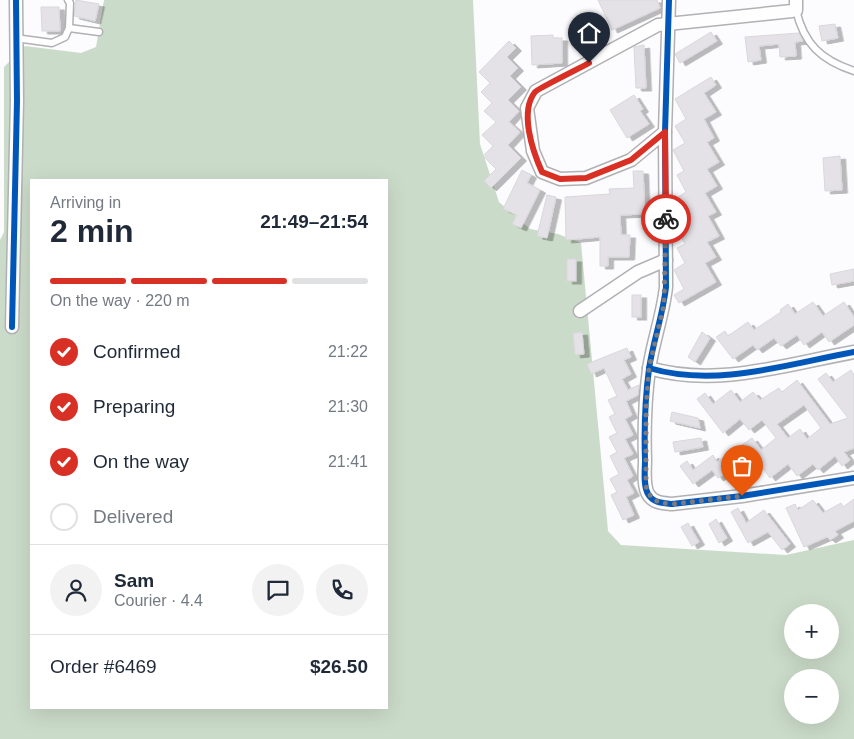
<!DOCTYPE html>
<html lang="en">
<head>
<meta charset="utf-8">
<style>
	:root { --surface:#fff; --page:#f2f2f3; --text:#1f2937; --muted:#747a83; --line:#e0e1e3; --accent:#d93025 }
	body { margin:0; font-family:Helvetica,sans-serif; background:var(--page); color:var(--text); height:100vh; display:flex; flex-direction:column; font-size:19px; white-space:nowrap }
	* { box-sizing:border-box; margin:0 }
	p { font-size:16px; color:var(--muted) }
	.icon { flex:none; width:28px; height:28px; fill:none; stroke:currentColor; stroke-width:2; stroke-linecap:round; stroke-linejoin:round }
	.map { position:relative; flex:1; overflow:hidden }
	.side { position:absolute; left:30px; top:179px; width:358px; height:530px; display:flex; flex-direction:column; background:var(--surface); border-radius:0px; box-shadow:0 5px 20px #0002 }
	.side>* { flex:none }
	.buttons { position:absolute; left:784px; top:604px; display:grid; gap:10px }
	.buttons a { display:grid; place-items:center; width:55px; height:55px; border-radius:50%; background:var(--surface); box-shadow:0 5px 20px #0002; font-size:25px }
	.pin { position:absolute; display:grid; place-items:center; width:42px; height:42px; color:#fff; margin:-51px -21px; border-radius:50% 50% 50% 0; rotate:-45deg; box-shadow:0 0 5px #0007 }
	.pin .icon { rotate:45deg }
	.courier { position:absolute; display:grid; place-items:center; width:50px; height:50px; margin:-25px; border:4px solid #d93025; border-radius:50%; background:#fff; color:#222; box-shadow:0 1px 6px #0007 }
	.head em { font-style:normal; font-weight:700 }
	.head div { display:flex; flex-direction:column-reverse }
	.head { display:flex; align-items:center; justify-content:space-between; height:85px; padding:0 20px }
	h1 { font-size:32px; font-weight:700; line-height:38px }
	.bar { display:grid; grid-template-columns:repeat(4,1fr); gap:8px 5px; align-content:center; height:60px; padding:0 20px }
	.bar i { height:6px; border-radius:4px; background:var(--line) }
	.bar .active { background:var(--accent) }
	.bar p { grid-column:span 4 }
	.line { display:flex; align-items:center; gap:12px; padding:0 20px; border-top:1px solid var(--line) }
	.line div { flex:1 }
	.round { display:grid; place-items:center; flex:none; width:52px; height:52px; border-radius:26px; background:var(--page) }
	ol { padding:0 20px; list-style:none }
	li { display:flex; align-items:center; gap:15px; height:55px }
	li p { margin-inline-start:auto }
	li .icon { padding:5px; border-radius:50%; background:var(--accent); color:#fff; stroke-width:4 }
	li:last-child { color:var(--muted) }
	li i { width:28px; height:28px; border:2px solid var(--line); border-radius:50% }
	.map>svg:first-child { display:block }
</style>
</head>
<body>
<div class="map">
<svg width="854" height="739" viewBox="0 0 854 739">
	<defs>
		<filter id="shadow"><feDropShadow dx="5.5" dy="3" stdDeviation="0" flood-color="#0004"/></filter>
	</defs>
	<rect width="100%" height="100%" fill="#fcfbfd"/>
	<path fill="#cbdbc9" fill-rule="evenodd" d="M104,0H473L480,144L499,202L530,229L558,234L581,243L608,531L621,545L786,555L854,540V739H0V240L4,232V67L25,46L81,53L96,47ZM31,180H386V708H31ZM792,612H830V650H792ZM792,678H830V715H792Z"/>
	<g fill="#e4e2e7" stroke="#d8d7da" fill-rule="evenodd" filter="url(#shadow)">
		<polygon points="76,0 99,4 95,21 74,16"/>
		<polygon points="598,0 657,0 660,8 612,30"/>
		<polygon points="41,7 59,7 60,31 42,31"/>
		<polygon points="835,24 838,38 822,41 819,26"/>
		<polygon points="711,32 717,41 680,63 675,54"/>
		<polygon points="799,33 803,41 795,42 796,56 780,57 779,44 759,46 761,60 748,62 745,37"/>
		<polygon points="553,35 553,38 562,38 562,63 532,65 531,36"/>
		<polygon points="509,41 516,48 507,57 518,68 510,76 521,87 508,100 519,111 509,122 520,132 508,145 521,158 491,188 484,181 496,169 483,156 493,146 482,135 496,122 484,111 492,103 481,92 490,83 479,72"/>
		<polygon points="644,45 646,88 636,88 634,47"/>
		<polygon points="711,77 716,85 704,93 716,112 704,119 714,138 707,142 719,162 707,169 717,186 705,193 716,212 708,216 719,236 707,242 716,257 705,263 716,282 679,303 674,295 684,289 674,270 685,263 677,248 685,244 674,224 685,218 675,199 686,192 677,175 684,171 673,150 685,143 675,126 686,119 675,99"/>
		<polygon points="634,95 643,109 640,111 649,124 627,138 610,110"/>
		<polygon points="840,156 842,190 825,191 823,158"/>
		<polygon points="522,170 531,175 527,183 540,190 521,228 512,224 517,215 503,209"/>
		<polygon points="633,171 643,171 645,214 620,215 621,235 630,235 629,257 608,257 608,266 600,266 600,237 566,240 565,197 610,194 609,189 634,188"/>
		<polygon points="547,195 556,197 547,238 537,236"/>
		<rect x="567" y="259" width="9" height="22"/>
		<polygon points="854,269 854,281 832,285 830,274"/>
		<rect x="632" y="295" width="9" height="22"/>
		<polygon points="813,302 823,316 844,302 854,317 854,325 829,342 822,332 804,345 797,335 781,346 774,338 757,350 753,345 733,359 716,337 725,331 728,336 748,322 754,330 781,312 780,310 788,304 795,314"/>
		<polygon points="582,332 584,354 575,355 573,333"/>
		<polygon points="702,332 710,338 695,362 688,357"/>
		<polygon points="627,348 631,357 624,360 631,374 622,379 628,390 639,385 638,395 626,401 632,415 625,419 633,435 625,439 633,454 624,458 633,476 627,480 634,493 626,497 634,515 623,520 611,495 617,492 610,479 619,474 610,456 617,452 609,437 617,433 609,417 615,414 608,400 617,396 604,368 591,374 587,364"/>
		<path d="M851,370L854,375V448L844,452L850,460L842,466L835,456L818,470L813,464L797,476L788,464L770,478L757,460L740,472L736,466L718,478L712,470L693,484L680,466L687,461L693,470L713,455L717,462L752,438L761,450L776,438L762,420L749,430L740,419L723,433L697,399L705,393L713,404L731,390L740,402L753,392L760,400L779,388L782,392L797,380L830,424L848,418L818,379L826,373L833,382ZM804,405L821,428L807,439L800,429L788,438L777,424Z"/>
		<polygon points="672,412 698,418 700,428 670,421"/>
		<polygon points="701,438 703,447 675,452 673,442"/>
		<polygon points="854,499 854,521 835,531 838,535 830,540 827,537 804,547 786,508 795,504 798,510 813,500 823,513 841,503 843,507"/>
		<polygon points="738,508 746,523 764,510 790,544 782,550 768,532 748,543 731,512"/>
		<polygon points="716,519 727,538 719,543 709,524"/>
		<polygon points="688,523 699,542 692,546 681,527"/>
	</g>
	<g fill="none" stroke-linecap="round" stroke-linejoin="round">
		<defs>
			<g id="lane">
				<path d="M796,10C804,44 821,60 854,71"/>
				<polyline points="69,28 99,32"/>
				<polyline points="15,38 52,43 65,37 69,28 70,3 68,0"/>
			</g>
			<g id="street">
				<path d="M669,0L665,132L666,287C663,315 653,341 649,369C645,399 644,430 645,460C645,470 643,485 648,494C653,503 663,503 672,504L742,496L854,478"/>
				<polyline points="665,132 631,160 586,178 560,179 542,172 533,151 527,108 536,91 658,25 792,11 796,10 796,0"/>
				<polyline points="580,311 638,272 666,260"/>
				<polyline points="12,327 17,101 16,0"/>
				<path d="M649,368C716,388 788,364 854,352"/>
			</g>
		</defs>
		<use href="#lane" stroke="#b1b0b3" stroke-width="9"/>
		<use href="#street" stroke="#b1b0b3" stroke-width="15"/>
		<use href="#lane" stroke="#fffeff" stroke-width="6"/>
		<use href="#street" stroke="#fffeff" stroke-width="12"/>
		<defs>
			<g id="cycleway">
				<path d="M669,0L665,132L666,287C663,315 653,341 649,369C645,399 644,430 645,460C645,470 643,485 648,494C653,503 663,503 672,504L742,496L854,478"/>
				<polyline points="12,327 17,101 16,0"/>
				<path d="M649,368C716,388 788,364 854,352"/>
			</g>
		</defs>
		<use href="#cycleway" stroke="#fbfafe" stroke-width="9"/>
		<use href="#cycleway" stroke="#0057b8" stroke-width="6"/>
	</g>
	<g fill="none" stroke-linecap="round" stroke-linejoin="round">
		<path stroke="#7c7b7e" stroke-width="5" stroke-dasharray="0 9" d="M666,219L664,305L649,368L646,408V486C650,500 657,503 672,504L742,496"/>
		<path stroke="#d93025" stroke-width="6" d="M589,63C582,67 537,89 535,92C519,112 533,152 542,172L560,179L586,178L631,160L665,132L666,219"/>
	</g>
</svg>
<div class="buttons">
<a>+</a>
<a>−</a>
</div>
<div class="pin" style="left:742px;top:496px;background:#ea580c"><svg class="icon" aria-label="bag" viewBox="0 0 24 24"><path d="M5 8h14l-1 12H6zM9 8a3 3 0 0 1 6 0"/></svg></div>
<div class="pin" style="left:589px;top:63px;background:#1f2937"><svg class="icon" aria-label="home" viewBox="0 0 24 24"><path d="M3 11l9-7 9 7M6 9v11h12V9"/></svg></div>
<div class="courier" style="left:666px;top:219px"><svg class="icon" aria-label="bike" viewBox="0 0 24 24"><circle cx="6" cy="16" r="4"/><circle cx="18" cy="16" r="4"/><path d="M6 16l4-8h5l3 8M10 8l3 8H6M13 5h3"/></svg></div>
<section class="side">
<div class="head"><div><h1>2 min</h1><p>Arriving in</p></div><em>21:49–21:54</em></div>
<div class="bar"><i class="active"></i><i class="active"></i><i class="active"></i><i></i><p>On the way · 220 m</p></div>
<ol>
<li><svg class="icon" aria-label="check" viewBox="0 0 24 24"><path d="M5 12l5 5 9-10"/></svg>Confirmed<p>21:22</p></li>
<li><svg class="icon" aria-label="check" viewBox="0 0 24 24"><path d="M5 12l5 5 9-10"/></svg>Preparing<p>21:30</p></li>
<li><svg class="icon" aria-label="check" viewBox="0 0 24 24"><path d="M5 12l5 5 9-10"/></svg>On the way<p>21:41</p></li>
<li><i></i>Delivered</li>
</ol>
<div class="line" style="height:90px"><a class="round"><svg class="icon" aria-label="person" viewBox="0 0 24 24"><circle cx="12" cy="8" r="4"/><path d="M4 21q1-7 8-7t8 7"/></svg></a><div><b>Sam</b><p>Courier · 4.4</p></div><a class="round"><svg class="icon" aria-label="chat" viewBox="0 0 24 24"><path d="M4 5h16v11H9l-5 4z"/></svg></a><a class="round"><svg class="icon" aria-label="phone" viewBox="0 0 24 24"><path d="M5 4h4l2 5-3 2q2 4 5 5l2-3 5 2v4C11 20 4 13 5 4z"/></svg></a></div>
<div class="line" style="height:65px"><div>Order #6469</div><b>$26.50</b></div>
</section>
</div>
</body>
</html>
